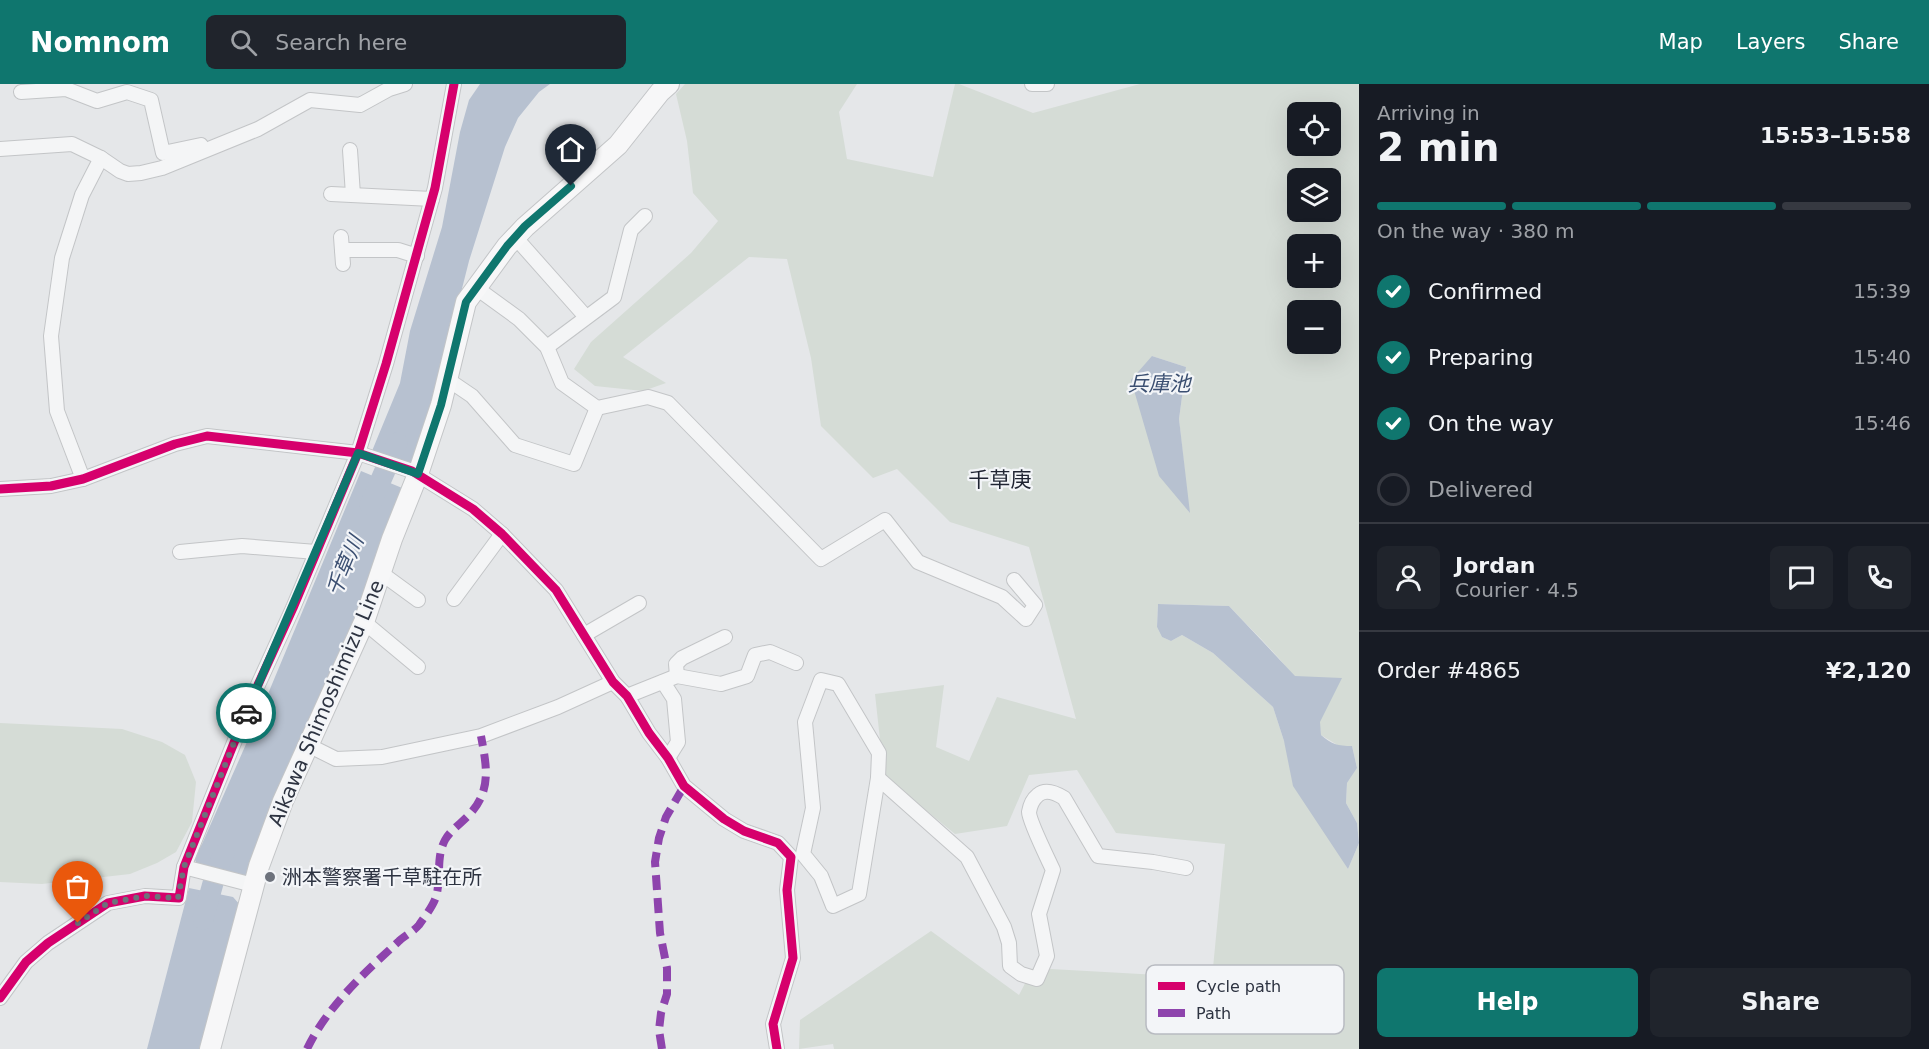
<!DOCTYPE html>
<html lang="en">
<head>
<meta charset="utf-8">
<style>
	:root { --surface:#171b24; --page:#20242c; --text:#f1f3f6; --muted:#9ea1a6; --line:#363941; --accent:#0f766e }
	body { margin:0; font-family:"DejaVu Sans","Noto Sans JP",sans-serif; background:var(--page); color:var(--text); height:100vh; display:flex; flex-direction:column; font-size:22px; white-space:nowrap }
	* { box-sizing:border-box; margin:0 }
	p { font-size:20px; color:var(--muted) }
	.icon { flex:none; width:33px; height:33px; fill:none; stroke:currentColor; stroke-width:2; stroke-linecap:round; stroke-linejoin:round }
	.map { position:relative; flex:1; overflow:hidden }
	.side { display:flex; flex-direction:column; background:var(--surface); width:570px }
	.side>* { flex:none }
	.controls { position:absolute; left:1287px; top:18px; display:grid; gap:12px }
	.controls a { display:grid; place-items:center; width:54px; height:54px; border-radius:9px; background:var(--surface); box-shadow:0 6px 24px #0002; font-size:30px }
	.pin { position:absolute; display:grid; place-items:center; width:51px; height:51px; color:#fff; margin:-62px -26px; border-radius:50% 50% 50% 0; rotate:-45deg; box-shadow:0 0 6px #0007 }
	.pin .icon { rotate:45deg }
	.courier { position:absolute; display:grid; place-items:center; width:60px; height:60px; margin:-30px; border:4px solid #0f766e; border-radius:50%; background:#fff; color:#222; box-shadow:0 2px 8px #0007 }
	.headline em { font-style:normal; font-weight:600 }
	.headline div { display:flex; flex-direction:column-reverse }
	.headline { display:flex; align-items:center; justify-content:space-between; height:102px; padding:0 18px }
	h1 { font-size:39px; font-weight:600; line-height:45px }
	.bar { display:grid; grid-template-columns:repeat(4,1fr); gap:9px 6px; align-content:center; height:72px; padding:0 18px }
	.bar i { height:8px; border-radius:4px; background:var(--line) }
	.bar .current { background:var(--accent) }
	.bar p { grid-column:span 4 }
	.line { display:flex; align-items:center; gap:15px; padding:0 18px; border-top:2px solid var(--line) }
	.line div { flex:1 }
	.round { display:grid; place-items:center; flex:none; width:63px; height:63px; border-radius:9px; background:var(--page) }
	ol { padding:0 18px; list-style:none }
	li { display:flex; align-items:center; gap:18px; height:66px }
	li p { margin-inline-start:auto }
	li .icon { padding:6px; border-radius:50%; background:var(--accent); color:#fff; stroke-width:4 }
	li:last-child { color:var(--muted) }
	li i { width:33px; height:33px; border:3px solid var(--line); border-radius:50% }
	.button { display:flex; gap:12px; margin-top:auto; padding:12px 18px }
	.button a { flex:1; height:69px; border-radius:9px; background:var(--accent); color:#fff; font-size:24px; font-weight:600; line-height:69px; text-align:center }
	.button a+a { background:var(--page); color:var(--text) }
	header { display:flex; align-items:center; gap:36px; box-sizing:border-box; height:84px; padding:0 30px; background:var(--accent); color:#fff }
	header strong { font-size:28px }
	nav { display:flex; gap:33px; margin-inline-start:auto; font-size:21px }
	.search { width:420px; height:54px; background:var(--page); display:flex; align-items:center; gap:15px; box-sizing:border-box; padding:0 21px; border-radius:9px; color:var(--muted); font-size:22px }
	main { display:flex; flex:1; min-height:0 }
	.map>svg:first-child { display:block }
</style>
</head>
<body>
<header>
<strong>Nomnom</strong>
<div class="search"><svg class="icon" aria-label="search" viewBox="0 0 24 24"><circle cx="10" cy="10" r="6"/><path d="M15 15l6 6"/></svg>Search here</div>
<nav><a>Map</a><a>Layers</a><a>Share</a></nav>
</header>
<main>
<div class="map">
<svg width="1359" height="965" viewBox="0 0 1359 965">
	<rect width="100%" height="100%" fill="#e5e7e9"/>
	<g fill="#d5dcd6" fill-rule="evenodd">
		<path d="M685,0H857L839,28L847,75L933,93L955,0H959L1033,29L1140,0H1359V757L1357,739L1346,719L1347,699L1357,684L1352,662H1339L1321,651C1318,606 1259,554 1229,522L1158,520L1157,543L1162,553L1171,557L1182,551L1213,569L1273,623L1284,657L1348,785L1359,759V965H834L833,960L799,965L800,936L931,847L1019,911L1033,884L1212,894L1225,760L1116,749L1077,686L1029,691L1007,742L955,750L884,692L875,610L944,601L936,663L969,677L997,613L1076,635L1029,463L950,438L897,385L873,394L821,342L811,274L787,175L749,173L623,273L666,299L643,307L595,302L574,285L591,258L691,169L718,137L693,109L687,57L676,10ZM1298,28H1330V62H1298ZM1298,94H1330V128H1298ZM1298,160H1330V194H1298ZM1298,226H1330V260H1298ZM1152,272L1186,283L1179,335L1189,428Z"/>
		<polygon points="0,639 122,645 162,658 185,671 196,698 192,738 176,768 157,779 130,790 42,800 0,798"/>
	</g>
	<g fill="#b7c1d0">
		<polygon points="480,0 550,0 539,8 518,34 505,63 469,177 451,248 442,276 429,342 417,377 407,382 372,367 400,299 410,247 442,143 460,48 469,16"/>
		<polygon points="1152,272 1186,283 1179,335 1190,429 1159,392 1131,296"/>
		<polygon points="361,387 407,406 363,524 250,789 243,793 198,782 194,774 202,760 265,617"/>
		<path d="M1158,520L1229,522L1295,592L1342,594L1320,638L1321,651C1331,660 1338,662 1352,662L1357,684L1347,699L1346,719L1357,739L1359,759L1348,785L1293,702L1284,657L1273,623L1213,569L1182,551L1171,557L1162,553L1157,543Z"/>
		<polygon points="189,804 233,813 241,822 222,884 202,965 147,965"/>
	</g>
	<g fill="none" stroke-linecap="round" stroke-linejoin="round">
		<g stroke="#b7c1d0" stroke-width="21">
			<polyline points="370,421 397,359"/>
			<polyline points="203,835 217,785 224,770"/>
		</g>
		<defs>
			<g id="street">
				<polyline points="1032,0 1047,0"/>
				<polyline points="21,8 66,5 97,17 127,8 151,16 163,69 201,61"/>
				<polyline points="0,65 72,60 101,74 120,87 128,90 141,89 162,84 258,45 310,16 360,21 389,5 405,0"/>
				<polyline points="350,66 353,111"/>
				<polyline points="331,110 432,115"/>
				<polyline points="341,153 343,180"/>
				<polyline points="515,153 586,233"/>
				<polyline points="342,166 398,166 417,172"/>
				<polyline points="475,203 519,235 547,263 562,299 597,324 648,313 668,319 821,475 885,436 918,478 1002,513 1026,535 1035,521 1014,496"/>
				<polyline points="547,263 614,213 631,146 645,132"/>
				<polyline points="447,295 472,312 515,361 574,380 597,324"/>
				<polyline points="83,395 57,327 51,252 62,174 82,111 101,74"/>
				<polyline points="0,405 51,402 83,395 175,360 207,352 358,369 412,387 473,425 502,450 556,506 613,598 627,612 649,649 668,674 684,702 724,735 744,747 778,759 791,773 787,806 793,874 773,940 777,965"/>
				<polyline points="180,468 242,462 316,468"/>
				<polyline points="381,489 418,516"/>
				<polyline points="454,515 502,450"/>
				<polyline points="364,538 418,583"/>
				<polyline points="584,551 639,519"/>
				<polyline points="677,592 676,580 682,574 725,553"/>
				<polygon points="821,596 838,600 879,669 878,694 859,810 833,822 821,792 803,770 813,724 805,638"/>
				<polyline points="663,598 674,615 678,658 668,674"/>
				<polyline points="627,612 677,592 721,600 747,592 755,571 770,568 796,579"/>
				<polyline points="308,661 336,675 382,673 481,652 558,623 613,598"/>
				<path d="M878,694L967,773L1004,843L1009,859L1010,882L1021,890L1037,895L1047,872L1039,830L1053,786C1048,775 1029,737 1029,728C1030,722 1033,715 1038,711C1046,704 1056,709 1064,714L1098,772L1153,778L1186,784"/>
				<polyline points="184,783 253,801"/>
				<polyline points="0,914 26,878 48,859 108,819 145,812 179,814 184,783 252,614 293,524 358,369 386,280 435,104 454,0"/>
			</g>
			<polyline id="secondary" points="210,965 259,782 283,717 364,538 392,455 418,390 441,321 466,218 507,162 525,143 618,61 660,8 669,0"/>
		</defs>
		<use href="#street" stroke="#c3c5c7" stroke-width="16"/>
		<use href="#secondary" stroke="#c3c5c7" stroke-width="22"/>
		<use href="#street" stroke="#f4f5f6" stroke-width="14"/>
		<use href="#secondary" stroke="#f7f7f8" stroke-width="20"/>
		<g stroke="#8e44ad" stroke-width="8" stroke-dasharray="15 8" stroke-linecap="butt">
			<path d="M307,965C327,923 364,889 398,858C404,852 413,848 419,841C425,832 435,820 437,809C441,791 436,773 445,756C450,747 460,740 467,733C492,708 487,684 481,652"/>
			<polyline points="662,965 659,946 661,929 667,910 667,884 660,849 655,778 659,754 666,733 684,702"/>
		</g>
		<defs>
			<g id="cycleway">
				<polyline points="0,405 51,402 83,395 175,360 207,352 358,369 412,387 473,425 502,450 556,506 613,598 627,612 649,649 668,674 684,702 724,735 744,747 778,759 791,773 787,806 793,874 773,940 777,965"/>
				<polyline points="0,914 26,878 48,859 108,819 145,812 179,814 184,783 252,614 293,524 358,369 386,280 435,104 454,0"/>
			</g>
		</defs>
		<use href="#cycleway" stroke="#f3f5f8" stroke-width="13"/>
		<use href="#cycleway" stroke="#d6006c" stroke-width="9"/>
	</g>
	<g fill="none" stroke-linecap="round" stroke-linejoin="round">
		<polyline stroke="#6d727c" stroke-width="6" stroke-dasharray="0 10.8" points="78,839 108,819 145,812 178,814 184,783 246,629"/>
		<polyline stroke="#0f766e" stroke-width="8" points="246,629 358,369 418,390 441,321 466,218 507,162 525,142 571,102"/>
	</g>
	<circle fill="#6d727c" stroke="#f3f5f8" stroke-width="2" cx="270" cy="793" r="6"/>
	<g text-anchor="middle" stroke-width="4.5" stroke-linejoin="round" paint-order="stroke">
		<g font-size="20" fill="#2d3341" stroke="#f3f5f8">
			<text transform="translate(326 619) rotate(-67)" y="7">Aikawa Shimoshimizu Line</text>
		</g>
		<g font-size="20" fill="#2d3341" stroke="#f3f5f8" text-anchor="start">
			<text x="282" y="800">洲本警察署千草駐在所</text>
		</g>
		<g font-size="21" font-style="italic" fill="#3b4f71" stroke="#f3f5f8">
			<text x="1159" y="307">兵庫池</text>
			<text transform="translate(345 482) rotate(-67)" y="7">千草川</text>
		</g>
		<g font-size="21" fill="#1f2432" stroke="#f3f5f8">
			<text x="1000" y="403">千草庚</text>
		</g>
	</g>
	<rect x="1146" y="881" width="198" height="69" rx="9" fill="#f3f5f8" stroke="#b8bbc1" stroke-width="1.5"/>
	<rect x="1158" y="898" width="27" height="8" fill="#d6006c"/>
	<rect x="1158" y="925" width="27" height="8" fill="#8e44ad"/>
	<g font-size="16" fill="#2d3341">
		<text x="1196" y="908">Cycle path</text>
		<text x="1196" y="935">Path</text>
	</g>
</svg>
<div class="controls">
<a><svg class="icon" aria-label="locate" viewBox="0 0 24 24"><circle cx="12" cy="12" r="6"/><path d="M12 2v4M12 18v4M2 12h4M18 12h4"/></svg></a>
<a><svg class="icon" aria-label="layers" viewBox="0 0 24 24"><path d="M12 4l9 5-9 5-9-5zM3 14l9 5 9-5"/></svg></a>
<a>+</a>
<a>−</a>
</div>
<div class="pin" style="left:78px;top:839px;background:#ea580c"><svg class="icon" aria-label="bag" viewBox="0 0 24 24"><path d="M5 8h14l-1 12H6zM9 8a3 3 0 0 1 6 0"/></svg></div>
<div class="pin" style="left:571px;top:102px;background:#1f2937"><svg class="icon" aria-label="home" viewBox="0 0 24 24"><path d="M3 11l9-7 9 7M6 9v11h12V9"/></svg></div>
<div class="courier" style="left:246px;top:629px"><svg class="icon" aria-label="car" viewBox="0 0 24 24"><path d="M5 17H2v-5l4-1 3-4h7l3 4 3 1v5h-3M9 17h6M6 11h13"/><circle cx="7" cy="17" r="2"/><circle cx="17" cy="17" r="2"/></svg></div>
</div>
<section class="side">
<div class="headline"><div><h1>2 min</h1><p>Arriving in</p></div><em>15:53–15:58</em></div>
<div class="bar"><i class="current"></i><i class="current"></i><i class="current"></i><i></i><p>On the way · 380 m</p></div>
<ol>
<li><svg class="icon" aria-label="check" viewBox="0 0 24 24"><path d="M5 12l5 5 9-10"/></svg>Confirmed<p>15:39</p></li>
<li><svg class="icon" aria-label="check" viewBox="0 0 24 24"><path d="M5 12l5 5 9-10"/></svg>Preparing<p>15:40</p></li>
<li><svg class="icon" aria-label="check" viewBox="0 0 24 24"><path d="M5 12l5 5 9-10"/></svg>On the way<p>15:46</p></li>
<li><i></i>Delivered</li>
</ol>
<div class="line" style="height:108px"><a class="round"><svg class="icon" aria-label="person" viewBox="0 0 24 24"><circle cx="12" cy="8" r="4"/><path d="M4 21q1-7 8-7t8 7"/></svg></a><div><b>Jordan</b><p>Courier · 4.5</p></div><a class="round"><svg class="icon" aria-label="chat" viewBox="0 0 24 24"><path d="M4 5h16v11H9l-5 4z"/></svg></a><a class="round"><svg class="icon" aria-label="phone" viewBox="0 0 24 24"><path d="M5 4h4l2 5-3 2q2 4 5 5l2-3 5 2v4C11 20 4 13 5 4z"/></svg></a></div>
<div class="line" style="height:78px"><div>Order #4865</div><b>¥2,120</b></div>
<div class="button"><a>Help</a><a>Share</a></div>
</section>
</main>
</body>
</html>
